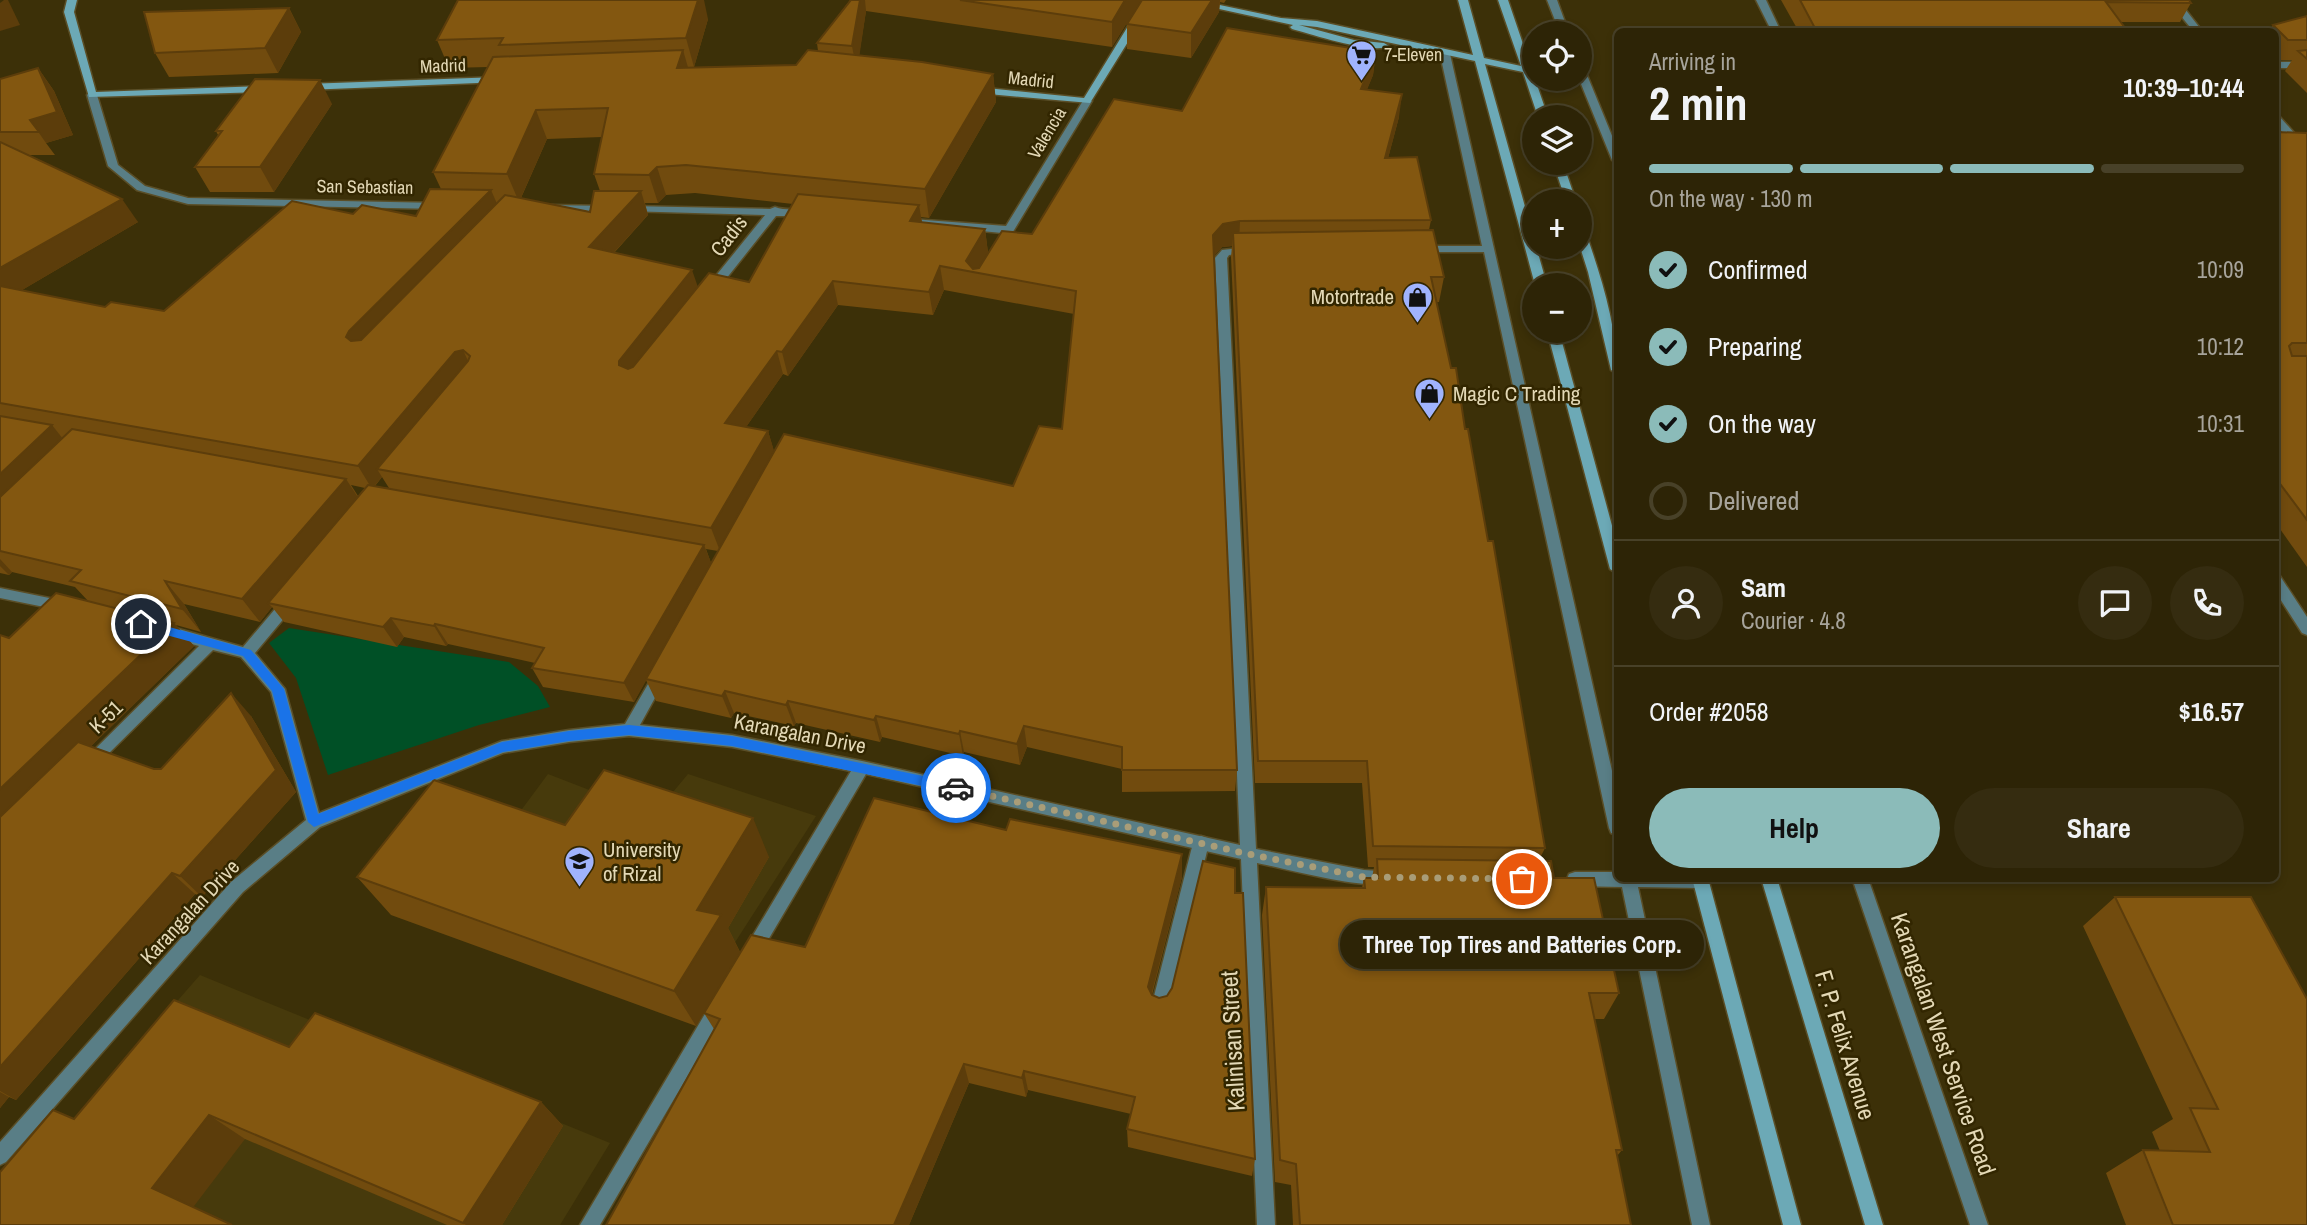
<!DOCTYPE html>
<html lang="en">
<head>
<meta charset="utf-8">
<style>
	:root { --surface:#2d2406; --page:#352c10; --text:#f1f3f6; --muted:#a7a49b; --line:#484128; --accent:#8bbbb9 }
	body { margin:0; font-family:"Archivo Narrow",sans-serif; background:var(--page); color:var(--text); height:100vh; display:flex; flex-direction:column; font-size:26px; white-space:nowrap }
	* { box-sizing:border-box; margin:0 }
	p { font-size:23px; color:var(--muted) }
	.icon { flex:none; width:38px; height:38px; fill:none; stroke:currentColor; stroke-width:2; stroke-linecap:round; stroke-linejoin:round }
	.map { position:relative; flex:1; overflow:hidden }
	.drawer { position:absolute; left:1614px; top:28px; width:665px; height:854px; display:flex; flex-direction:column; background:var(--surface); border-radius:10px; box-shadow:0 4px 10px #0003,0 0 0 2px var(--line) }
	.drawer>* { flex:none }
	.buttons { position:absolute; left:1522px; top:21px; display:grid; gap:14px }
	.buttons a { display:grid; place-items:center; width:70px; height:70px; border-radius:50%; background:var(--surface); box-shadow:0 4px 10px #0003,0 0 0 2px var(--line); font-size:35px }
	.pin { position:absolute; display:grid; place-items:center; width:60px; height:60px; color:#fff; margin:-30px; border:4px solid #fff; border-radius:50%; box-shadow:0 2px 7px #0007 }
	.courier { position:absolute; display:grid; place-items:center; width:70px; height:70px; margin:-35px; border:5px solid #1a73e8; border-radius:50%; background:#fff; color:#222; box-shadow:0 2px 9px #0007 }
	.bubble { position:absolute; height:49px; border-radius:24px; background:var(--surface); box-shadow:0 4px 10px #0003,0 0 0 2px var(--line); font-size:23px; font-weight:700; line-height:49px; text-align:center }
	.headline em { font-style:normal; font-weight:700 }
	.headline div { display:flex; flex-direction:column-reverse }
	.headline { display:flex; align-items:center; justify-content:space-between; height:119px; padding:0 35px }
	h1 { font-size:46px; font-weight:700; line-height:52px }
	.bar { display:grid; grid-template-columns:repeat(4,1fr); gap:10px 7px; align-content:center; height:84px; padding:0 35px }
	.bar i { height:9px; border-radius:5px; background:var(--line) }
	.bar .on { background:var(--accent) }
	.bar p { grid-column:span 4 }
	.line { display:flex; align-items:center; gap:18px; padding:0 35px; border-top:2px solid var(--line) }
	.line div { flex:1 }
	.round { display:grid; place-items:center; flex:none; width:74px; height:74px; border-radius:37px; background:var(--page) }
	ol { padding:0 35px; list-style:none }
	li { display:flex; align-items:center; gap:21px; height:77px }
	li p { margin-inline-start:auto }
	li .icon { padding:7px; border-radius:50%; background:var(--accent); color:#111; stroke-width:4 }
	li:last-child { color:var(--muted) }
	li i { width:38px; height:38px; border:4px solid var(--line); border-radius:50% }
	.action { display:flex; gap:14px; margin-top:auto; padding:14px 35px }
	.action a { flex:1; height:80px; border-radius:42px; background:var(--accent); color:#111; font-size:28px; font-weight:700; line-height:80px; text-align:center }
	.action a+a { background:var(--page); color:var(--text) }
	.map>svg:first-child { display:block }
</style>
</head>
<body>
<div class="map">
<svg width="2307" height="1225" viewBox="0 0 2307 1225">
	<rect width="100%" height="100%" fill="#3c3008"/>
	<g fill="#473a0c">
		<polygon points="548,774 654,815 688,774 816,816 725,958 480,866"/>
		<polygon points="200,975 610,1143 560,1225 0,1225 0,1204"/>
	</g>
	<polygon fill="#005026" points="289,628 509,662 538,686 550,707 479,725 328,775 296,678 269,643"/>
	<g fill="none" stroke-linecap="round" stroke-linejoin="round">
		<defs>
			<g id="lane">
				<polygon points="1756,0 1766,0 1781,32 1772,32"/>
				<polygon points="1201,836 1207,838 1209,843 1169,1008 1166,1014 1160,1016 1154,1014 1151,1008 1193,843 1195,838"/>
			</g>
			<g id="street">
				<polygon points="1547,0 1557,0 1569,33 1560,33"/>
				<polygon points="2168,0 2178,0 2203,32 2194,32"/>
				<polygon points="1445,51 1450,54 1617,793 1617,835 1611,833 1609,828 1484,252 1420,252 1414,249 1420,246 1482,246 1440,54"/>
				<rect x="2275" y="62" width="32" height="6"/>
				<polygon points="1580,67 1585,70 1617,148 1617,163 1612,160 1579,79"/>
				<polygon points="89,93 97,95 118,165 145,186 188,198 440,203 445,206 440,209 188,204 137,190 108,166 87,95"/>
				<polygon points="1084,99 1092,101 1008,240 1000,240 999,238 1002,233 908,224 907,222 912,219 1006,226"/>
				<polygon points="2275,115 2279,116 2307,147 2307,156 2303,155 2275,124"/>
				<polygon points="552,205 608,206 613,209 608,212 548,210 548,206"/>
				<path d="M629,206L770,209L775,207C787,212 803,206 813,213L808,216H776L714,294L710,295L704,291L706,288L765,215L625,211V207Z"/>
				<path d="M1250,247L1256,250L1254,252L1229,255L1227,258L1256,849L1364,870L1396,872L1398,877L1396,882C1368,892 1289,869 1257,863L1275,1225H1257L1241,859L866,774L758,957L752,960L746,957L744,952L746,947L851,771L732,747L629,736L569,742L503,753L320,827L243,892L6,1162L0,1165V1142L231,882L306,820L271,692L241,657L213,650L94,768L89,769L84,768L81,763L199,646L163,636L161,632L163,628L168,626L243,647L286,596H296L298,600L296,604L255,653L285,689L319,813L502,741L569,730L625,724L655,672H665L667,676L640,725L732,735L862,761L1240,845L1215,258L1222,250Z"/>
				<polygon points="2275,575 2280,576 2307,617 2307,635 2302,633 2275,591"/>
				<polygon points="0,588 64,601 69,602 71,606 69,610 64,611 0,598"/>
				<polygon points="1575,872 1617,872 1617,878 1708,878 1709,881 1707,886 1701,888 1638,887 1710,1225 1692,1225 1622,887 1575,886 1569,884 1567,879 1569,874"/>
				<polygon points="1852,878 1868,878 1988,1225 1970,1225"/>
				<polygon points="718,1000 724,1002 727,1008 724,1014 600,1225 580,1225 712,1002"/>
			</g>
			<g id="secondary">
				<polygon points="67,0 77,0 74,12 96,92 265,86 270,89 265,92 89,97 64,12"/>
				<polygon points="1144,0 1154,0 1090,103 977,93 972,90 977,87 1084,98"/>
				<path d="M1178,0H1196L1281,18L1317,21L1473,55L1458,0H1468L1484,58L1521,66L1498,0H1508L1548,117H1538L1523,72L1485,64L1547,285H1535L1475,61L1317,27L1299,25L1354,40L1384,43L1389,46C1374,55 1311,34 1292,29L1290,27L1293,25Z"/>
				<polygon points="499,77 502,78 502,82 306,90 301,87 306,84"/>
				<polygon points="1553,163 1563,163 1576,201 1566,201"/>
				<path d="M1580,227L1585,230C1601,277 1617,325 1617,374L1611,370L1588,272L1580,247Z"/>
				<polygon points="1547,331 1559,331 1617,544 1617,574 1610,569"/>
				<polygon points="1692,878 1708,878 1801,1225 1783,1225"/>
				<polygon points="1761,878 1777,878 1883,1225 1865,1225"/>
			</g>
		</defs>
		<use href="#lane" stroke="#5a4e27" stroke-width="3"/>
		<use href="#street" stroke="#5a4e27" stroke-width="3"/>
		<use href="#secondary" stroke="#5a4e27" stroke-width="3"/>
		<use href="#lane" fill="#597e86" fill-rule="evenodd"/>
		<use href="#street" fill="#597e86" fill-rule="evenodd"/>
		<use href="#secondary" fill="#6ca9b6" fill-rule="evenodd"/>
	</g>
	<g fill="#714b0e" fill-rule="evenodd">
		<path d="M850,0H1141L1112,47L866,11L859,55L993,74L996,102L929,218L921,217L922,222L985,229L988,253L1032,234L1182,111L1376,52L1373,75L1367,89L1399,117L1388,158L1431,220L1429,230L1444,277L1439,302H1436L1465,429L1545,848L1539,860L1554,878L1619,993L1604,1019H1594L1622,1150L1617,1156L1631,1225H1293L1291,1185L1275,1182L1262,915L1266,887L1362,888L1364,878H1372L1374,867H1368L1362,783H1255L1231,257L1232,246L1222,247L1214,256L1237,770L1235,791L1122,792V769L1027,747L1020,765L964,752L963,756L882,737L880,742L796,723L794,726L734,713L731,718L656,701L646,680L634,702L543,687L532,668L535,663L448,644L446,646L404,637L397,647L284,622L272,607L260,622L184,604L201,632L176,625L194,646L91,746L154,769H161L251,716L296,792L202,897L195,894L16,1100L9,1097L0,1108V635L9,638L89,602L75,587L12,572L9,575L0,573V79L38,68L54,91L73,135L46,143L55,155H28L138,222L22,290L105,307L164,311L353,214L416,216L441,189L433,172L488,67L449,68L437,40L708,19L694,67L796,65L818,51L817,43ZM602,137L594,174L600,191L590,212L521,198L547,139ZM695,193L793,204L749,282L698,287L614,253L648,215L645,203H658L666,195ZM944,290L1074,314L1062,429L1013,486L774,452L768,431L746,427L783,374L788,376L838,305L933,315ZM382,477L389,488L375,486ZM351,485L365,488L358,496ZM706,549L718,551L711,563Z"/>
		<polygon points="1142,0 1226,0 1224,3 1220,2 1219,12 1191,58 1127,49 1127,24"/>
		<polygon points="1781,0 2189,0 2191,3 2180,22 2121,22 2128,32 1799,32"/>
		<polygon points="289,8 301,32 278,73 169,77 155,53"/>
		<polygon points="2307,16 2307,93 2285,71 2292,60 2275,60 2275,32 2269,32 2273,25"/>
		<polygon points="332,104 274,192 210,192 195,167 218,135 216,131"/>
		<polygon points="2275,132 2307,133 2307,567 2275,522"/>
		<polygon points="565,825 769,857 728,928 740,952 696,1026 391,915 357,877"/>
		<polygon points="1006,830 1182,854 1182,877 1152,995 1159,998 1167,996 1235,893 1255,1159 1252,1176 1128,1147 1127,1129 1131,1114 1028,1090 1026,1097 969,1083 909,1225 606,1225 714,1029 704,1013 805,947"/>
		<polygon points="2115,897 2307,1225 2126,1225 2106,1173 2143,1150 2160,1151 2152,1132 2173,1119 2083,926"/>
		<polygon points="289,1047 541,1102 563,1126 502,1225 447,1225 245,1139 0,1225 74,1119"/>
	</g>
	<g fill="#5c3d0b">
		<polygon points="4,0 8,0 20,25 0,31 0,3"/>
		<polygon points="698,0 704,0 708,19 694,67 686,38"/>
		<polygon points="860,0 865,0 866,11 857,72 852,46"/>
		<polygon points="1125,0 1141,0 1112,47 1112,22"/>
		<polygon points="1212,0 1220,0 1219,12 1191,58 1191,33"/>
		<polygon points="289,8 301,32 278,73 265,48"/>
		<polygon points="683,50 691,78 677,68"/>
		<polygon points="1376,52 1373,75 1358,112 1361,89"/>
		<polygon points="38,68 54,91 73,135 46,143 30,120"/>
		<polygon points="993,74 996,102 929,218 925,189"/>
		<polygon points="320,80 332,104 274,192 260,167"/>
		<polygon points="1402,94 1399,117 1382,181 1385,158"/>
		<polygon points="536,110 547,139 519,202 507,174"/>
		<polygon points="657,167 666,195 658,203 649,175"/>
		<polygon points="491,190 501,213 360,360 346,337 349,331"/>
		<polygon points="641,191 648,215 597,271 589,247"/>
		<polygon points="122,199 138,222 0,303 0,268"/>
		<polygon points="919,205 923,229 910,221"/>
		<polygon points="1240,221 1239,244 1233,233 1232,246 1222,247 1212,258 1213,235 1223,224"/>
		<polygon points="985,229 988,253 976,273 966,261"/>
		<polygon points="940,266 944,290 933,315 929,292"/>
		<polygon points="692,270 700,293 629,388 619,361"/>
		<polygon points="833,281 838,305 788,376 782,352"/>
		<polygon points="463,350 474,374 377,469 382,477 372,489 358,466 455,352"/>
		<polygon points="777,351 783,374 733,446 725,423"/>
		<polygon points="52,425 71,449 0,517 0,474"/>
		<polygon points="768,431 775,454 720,551 711,528"/>
		<polygon points="346,479 361,502 268,603 272,607 260,622 242,599"/>
		<polygon points="704,545 712,565 634,702 624,683"/>
		<polygon points="0,559 12,572 9,575 0,566"/>
		<polygon points="165,581 184,604 201,632 182,609"/>
		<polygon points="391,618 404,637 397,647 383,627"/>
		<polygon points="174,623 194,646 0,835 0,789"/>
		<polygon points="435,624 448,644 446,646 434,626"/>
		<polygon points="725,691 734,713 731,718 722,696"/>
		<polygon points="231,693 251,716 296,792 202,897 180,876"/>
		<polygon points="788,701 796,723 794,726 786,705"/>
		<polygon points="876,716 882,737 880,742 874,720"/>
		<polygon points="1024,726 1027,747 1020,765 1017,744"/>
		<polygon points="960,731 964,752 963,756 959,734"/>
		<polygon points="753,818 769,857 728,928 740,952 696,1026 674,991 697,910"/>
		<polygon points="1182,854 1182,877 1148,1007 1148,987"/>
		<polygon points="172,873 195,894 16,1100 0,1091 0,1067"/>
		<polygon points="964,1064 969,1083 909,1225 894,1225"/>
		<polygon points="1024,1071 1028,1090 1026,1097 1022,1078"/>
		<polygon points="0,1092 9,1097 0,1108"/>
		<polygon points="541,1102 563,1126 502,1225 466,1225 463,1223"/>
		<polygon points="209,1115 245,1139 191,1210 152,1188"/>
	</g>
	<g fill="#835710" stroke="#5c3d0b" stroke-width="2">
		<polygon points="458,0 698,0 686,38 499,45 503,38 437,40"/>
		<polygon points="851,0 860,0 852,46 817,43"/>
		<polygon points="960,0 1125,0 1112,22"/>
		<polygon points="1142,0 1212,0 1191,33 1127,24"/>
		<polygon points="1800,0 2189,0 2191,3 2106,2 2128,32 1817,32"/>
		<polygon points="289,8 265,48 155,53 144,12"/>
		<polygon points="2307,16 2307,40 2288,40 2273,25"/>
		<polygon points="1227,28 1376,52 1361,89 1402,94 1385,158 1417,157 1431,220 1240,221 1223,224 1213,235 1237,770 1122,770 1122,747 1024,726 1017,744 960,731 959,734 876,716 874,720 788,701 786,705 725,691 722,696 646,679 784,434 1013,486 1039,426 1062,429 1076,291 940,266 929,292 833,281 782,352 777,351 725,423 768,431 711,528 377,469 468,361 470,356 463,350 455,352 358,466 0,403 0,286 105,307 111,302 164,311 292,201 353,214 362,205 416,216 430,189 491,190 349,331 346,337 351,341 361,340 505,195 590,212 594,191 641,191 589,247 692,270 619,361 619,365 628,369 633,367 709,273 749,282 798,194 919,205 910,221 985,229 966,261 973,269 979,268 1002,231 1032,234 1114,99 1182,111"/>
		<polygon points="683,50 677,68 796,65 808,50 922,62 993,74 925,189 686,165 657,167 649,175 594,174 608,108 536,110 507,174 433,172 493,57"/>
		<polygon points="2307,50 2307,59 2298,51"/>
		<polygon points="38,68 57,112 30,120 39,132 0,132 0,79"/>
		<polygon points="255,79 320,80 260,167 195,167 222,131 216,131"/>
		<polygon points="2275,132 2307,133 2307,343 2292,343 2289,346 2292,356 2307,356 2307,520 2275,477"/>
		<polygon points="0,142 122,199 0,268"/>
		<polygon points="1433,230 1444,277 1431,277 1451,368 1456,368 1465,429 1468,429 1488,541 1493,541 1545,848 1373,846 1367,761 1258,761 1233,233"/>
		<polygon points="0,416 52,425 0,474"/>
		<polygon points="72,429 346,479 242,599 165,581 182,609 70,581 81,570 0,551 0,497"/>
		<polygon points="368,485 704,545 624,683 532,668 544,648 435,624 434,626 391,618 383,627 268,603"/>
		<polygon points="56,593 174,623 0,789 0,635 9,638"/>
		<polygon points="231,693 276,770 180,876 172,873 0,1067 0,817 78,742 154,769 161,769"/>
		<polygon points="604,770 753,818 697,910 721,915 674,991 357,877 434,780 565,825"/>
		<polygon points="874,798 1006,830 1010,819 1182,854 1148,987 1152,995 1159,998 1167,996 1172,988 1203,861 1235,868 1235,893 1243,893 1255,1159 1127,1129 1135,1097 1024,1071 1022,1078 964,1064 894,1225 606,1225 720,1019 704,1013 751,935 805,947"/>
		<polygon points="1377,859 1551,861 1554,878 1594,878 1619,993 1589,993 1622,1150 1616,1150 1631,1225 1300,1225 1296,1164 1280,1160 1266,887 1365,888 1364,878 1378,878"/>
		<polygon points="2115,897 2251,897 2307,999 2307,1225 2173,1225 2143,1150 2210,1152 2190,1108 2218,1109"/>
		<polygon points="174,1000 289,1047 315,1013 541,1102 463,1223 209,1115 152,1188 232,1225 0,1225 0,1172 53,1110 74,1119"/>
	</g>
	<polygon fill="#1a73e8" points="141,619 251,650 284,689 318,814 502,742 569,731 629,725 732,736 956,783 962,788 956,793 732,746 629,735 569,741 503,752 314,827 308,822 272,691 243,656 137,627 136,624"/>
	<g fill="none" stroke-linecap="round" stroke-linejoin="round">
		<polyline stroke="#a99d78" stroke-width="7" stroke-dasharray="0 12.6" points="956,788 1248,854 1364,877 1522,879"/>
	</g>
	<defs>
		<symbol id="supermarket-pin" viewBox="-11 -11 22 30"><path d="M0 17L-7.5 6A9.5 9.5 0 1 1 7.5 6Z" fill="#a0b3fd" stroke="#322600"/><path d="M-6-5.5h2.5l.6 2H6L4.5 2H-2.5L-4.4-4H-6ZM-1.5 3.2a1.3 1.3 0 1 0 .1 0ZM3 3.2a1.3 1.3 0 1 0 .1 0Z" fill="#111"/></symbol>
		<symbol id="shop-pin" viewBox="-11 -11 22 30"><path d="M0 17L-7.5 6A9.5 9.5 0 1 1 7.5 6Z" fill="#a0b3fd" stroke="#322600"/><path d="M-5-2.5h2.3a2.7 3.5 0 0 1 5.4 0H5L5.5 6h-11ZM-1.5-2.5h3a1.5 2.3 0 0 0-3 0Z" fill="#111"/></symbol>
		<symbol id="university-pin" viewBox="-11 -11 22 30"><path d="M0 17L-7.5 6A9.5 9.5 0 1 1 7.5 6Z" fill="#a0b3fd" stroke="#322600"/><path d="M0-5L7-2L0 1L-7-2ZM-4 1L0 2.5L4 1V4Q0 6-4 4Z" fill="#111"/></symbol>
	</defs>
	<g fill-rule="evenodd">
		<use href="#supermarket-pin" x="1344" y="38" width="35" height="47"/>
		<use href="#shop-pin" x="1400" y="280" width="35" height="47"/>
		<use href="#shop-pin" x="1412" y="376" width="35" height="47"/>
		<use href="#university-pin" x="562" y="844" width="35" height="47"/>
	</g>
	<g text-anchor="middle" stroke-width="5" stroke-linejoin="round" paint-order="stroke">
		<g font-size="18" fill="#e3d8b5" stroke="#322600" text-anchor="start">
			<text x="1384" y="61">7-Eleven</text>
		</g>
		<g font-size="18" fill="#e3d8b5" stroke="#322600">
			<text transform="translate(443 66) rotate(-2)" y="6">Madrid</text>
			<text transform="translate(1031 80) rotate(6)" y="6">Madrid</text>
			<text transform="translate(1047 133) rotate(-59)" y="6">Valencia</text>
			<text transform="translate(365 187) rotate(1)" y="6">San Sebastian</text>
		</g>
		<g font-size="21" fill="#e3d8b5" stroke="#322600">
			<text transform="translate(729 236) rotate(-52)" y="7">Cadis</text>
			<text transform="translate(106 717) rotate(-44)" y="7">K-51</text>
			<text transform="translate(800 734) rotate(11)" y="7">Karangalan Drive</text>
			<text transform="translate(190 912) rotate(-47)" y="7">Karangalan Drive</text>
		</g>
		<g font-size="21" fill="#e3d8b5" stroke="#322600" text-anchor="start">
			<text x="1394" y="304" text-anchor="end">Motortrade</text>
			<text x="1453" y="401">Magic C Trading</text>
			<text x="603" y="857">University<tspan x="603" dy="24">of Rizal</tspan></text>
		</g>
		<g font-size="24" fill="#e3d8b5" stroke="#322600">
			<text transform="translate(1233 1041) rotate(-93)" y="8">Kalinisan Street</text>
			<text transform="translate(1943 1044) rotate(71)" y="8">Karangalan West Service Road</text>
			<text transform="translate(1845 1045) rotate(73)" y="8">F. P. Felix Avenue</text>
		</g>
	</g>
</svg>
<div class="buttons">
<a><svg class="icon" aria-label="locate" viewBox="0 0 24 24"><circle cx="12" cy="12" r="6"/><path d="M12 2v4M12 18v4M2 12h4M18 12h4"/></svg></a>
<a><svg class="icon" aria-label="layers" viewBox="0 0 24 24"><path d="M12 4l9 5-9 5-9-5zM3 14l9 5 9-5"/></svg></a>
<a>+</a>
<a>−</a>
</div>
<div class="pin" style="left:1522px;top:879px;background:#ea580c"><svg class="icon" aria-label="bag" viewBox="0 0 24 24"><path d="M5 8h14l-1 12H6zM9 8a3 3 0 0 1 6 0"/></svg></div>
<div class="pin" style="left:141px;top:624px;background:#1f2937"><svg class="icon" aria-label="home" viewBox="0 0 24 24"><path d="M3 11l9-7 9 7M6 9v11h12V9"/></svg></div>
<div class="courier" style="left:956px;top:788px"><svg class="icon" aria-label="car" viewBox="0 0 24 24"><path d="M5 17H2v-5l4-1 3-4h7l3 4 3 1v5h-3M9 17h6M6 11h13"/><circle cx="7" cy="17" r="2"/><circle cx="17" cy="17" r="2"/></svg></div>
<div class="bubble" style="left:1340px;top:920px;width:364px">Three Top Tires and Batteries Corp.</div>
<section class="drawer">
<div class="headline"><div><h1>2 min</h1><p>Arriving in</p></div><em>10:39–10:44</em></div>
<div class="bar"><i class="on"></i><i class="on"></i><i class="on"></i><i></i><p>On the way · 130 m</p></div>
<ol>
<li><svg class="icon" aria-label="check" viewBox="0 0 24 24"><path d="M5 12l5 5 9-10"/></svg>Confirmed<p>10:09</p></li>
<li><svg class="icon" aria-label="check" viewBox="0 0 24 24"><path d="M5 12l5 5 9-10"/></svg>Preparing<p>10:12</p></li>
<li><svg class="icon" aria-label="check" viewBox="0 0 24 24"><path d="M5 12l5 5 9-10"/></svg>On the way<p>10:31</p></li>
<li><i></i>Delivered</li>
</ol>
<div class="line" style="height:126px"><a class="round"><svg class="icon" aria-label="person" viewBox="0 0 24 24"><circle cx="12" cy="8" r="4"/><path d="M4 21q1-7 8-7t8 7"/></svg></a><div><b>Sam</b><p>Courier · 4.8</p></div><a class="round"><svg class="icon" aria-label="chat" viewBox="0 0 24 24"><path d="M4 5h16v11H9l-5 4z"/></svg></a><a class="round"><svg class="icon" aria-label="phone" viewBox="0 0 24 24"><path d="M5 4h4l2 5-3 2q2 4 5 5l2-3 5 2v4C11 20 4 13 5 4z"/></svg></a></div>
<div class="line" style="height:91px"><div>Order #2058</div><b>$16.57</b></div>
<div class="action"><a>Help</a><a>Share</a></div>
</section>
</div>
</body>
</html>
